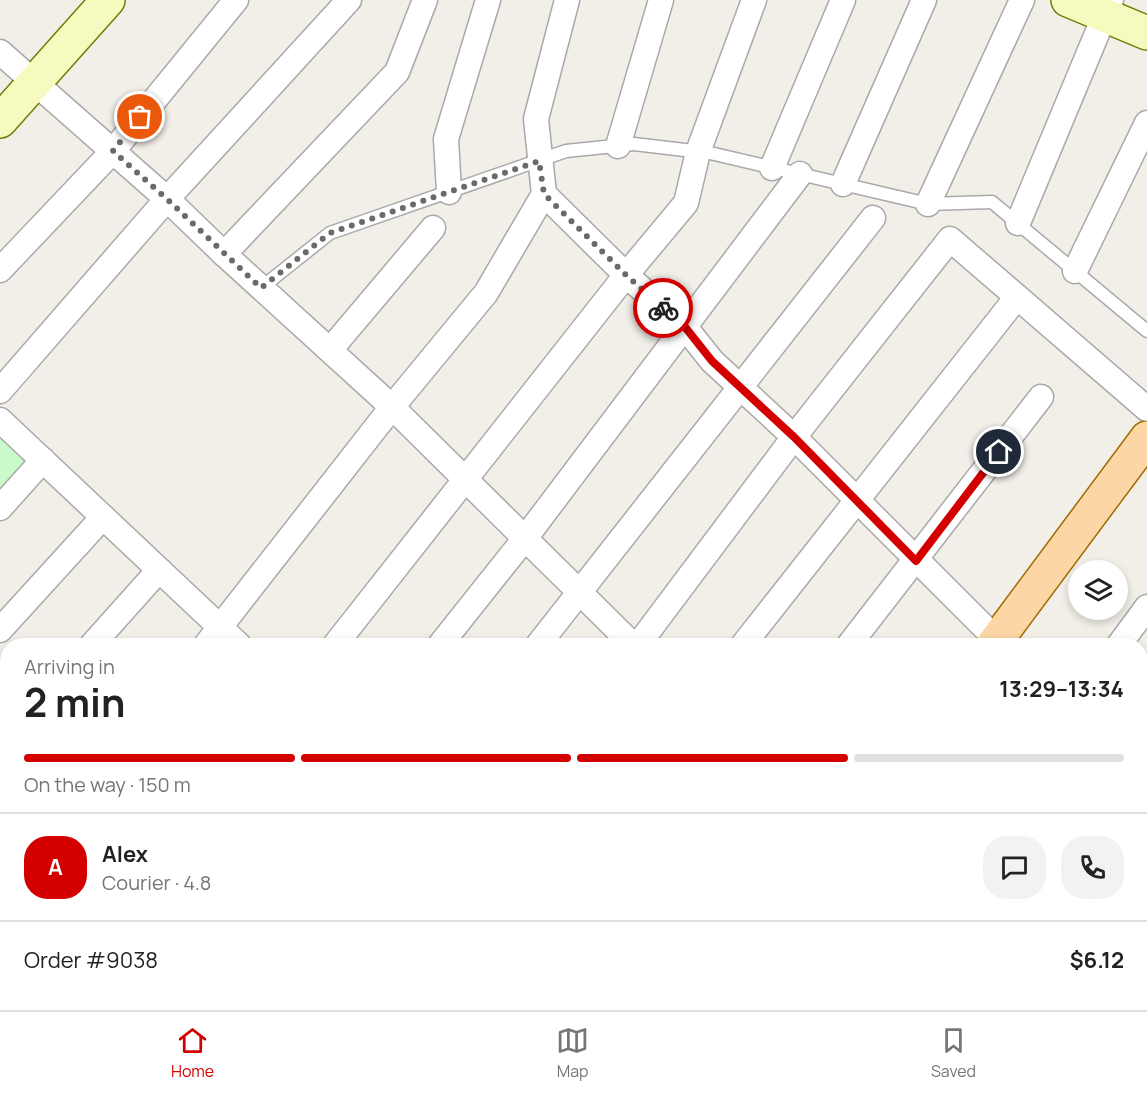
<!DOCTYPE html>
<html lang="en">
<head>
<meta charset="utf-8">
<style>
	:root { --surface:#fff; --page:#f2f2f2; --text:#222; --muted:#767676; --line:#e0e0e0; --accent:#d40000 }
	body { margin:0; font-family:Manrope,sans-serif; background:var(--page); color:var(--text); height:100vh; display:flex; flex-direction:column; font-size:22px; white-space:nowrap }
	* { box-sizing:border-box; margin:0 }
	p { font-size:20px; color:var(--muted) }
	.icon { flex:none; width:33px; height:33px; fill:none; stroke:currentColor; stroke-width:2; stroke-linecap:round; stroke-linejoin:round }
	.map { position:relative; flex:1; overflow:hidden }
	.drawer { position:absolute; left:0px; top:638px; width:1148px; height:374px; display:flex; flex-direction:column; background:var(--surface); border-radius:24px 24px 0 0; box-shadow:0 3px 9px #0003 }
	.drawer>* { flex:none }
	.buttons { position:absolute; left:1068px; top:560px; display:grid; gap:12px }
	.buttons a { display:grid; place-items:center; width:60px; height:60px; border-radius:50%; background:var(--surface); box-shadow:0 3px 9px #0003; font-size:30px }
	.pin { position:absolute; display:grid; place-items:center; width:51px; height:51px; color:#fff; margin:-26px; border:3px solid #fff; border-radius:50%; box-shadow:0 2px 6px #0007 }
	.courier { position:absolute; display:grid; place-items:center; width:60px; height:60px; margin:-30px; border:4px solid #d40000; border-radius:50%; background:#fff; color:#222; box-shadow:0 2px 8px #0007 }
	.head em { font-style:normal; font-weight:700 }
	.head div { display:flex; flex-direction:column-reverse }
	.head { display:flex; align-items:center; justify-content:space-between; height:102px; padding:0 24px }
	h1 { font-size:39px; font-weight:700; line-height:45px }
	.bar { display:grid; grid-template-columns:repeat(4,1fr); gap:9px 6px; align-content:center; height:72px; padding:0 24px }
	.bar i { height:8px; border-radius:4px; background:var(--line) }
	.bar .selected { background:var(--accent) }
	.bar p { grid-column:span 4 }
	.line { display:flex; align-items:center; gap:15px; padding:0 24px; border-top:2px solid var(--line) }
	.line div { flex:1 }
	.round { display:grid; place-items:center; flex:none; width:63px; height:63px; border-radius:24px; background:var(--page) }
	.dock { display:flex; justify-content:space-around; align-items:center; height:84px; border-top:2px solid var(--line); background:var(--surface); font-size:16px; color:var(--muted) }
	.dock a { display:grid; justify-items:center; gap:3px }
	.dock .selected { color:var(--accent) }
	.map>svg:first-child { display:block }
</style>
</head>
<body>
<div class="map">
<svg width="1147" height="1010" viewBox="0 0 1147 1010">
	<defs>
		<pattern id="cemetery-stones" width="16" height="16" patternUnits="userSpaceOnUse" patternTransform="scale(1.5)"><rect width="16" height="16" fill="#aacbaf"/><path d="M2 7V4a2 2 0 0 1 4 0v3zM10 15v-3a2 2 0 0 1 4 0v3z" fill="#92ae96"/></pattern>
	</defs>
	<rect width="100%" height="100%" fill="#f2efe9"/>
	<polygon fill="url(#cemetery-stones)" points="1147,956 1147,1010 1104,1010 1109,1004 1140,1004 1140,965"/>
	<polygon fill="#c8facc" points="0,420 43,460 0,508"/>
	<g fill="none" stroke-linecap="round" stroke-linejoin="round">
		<defs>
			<polyline id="lane" points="261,288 330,233 566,151 634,144 710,153 928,204 992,202 1147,331"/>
			<g id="street">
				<polyline points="567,0 536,119 544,194 626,275 685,327 712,361 794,437 1002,645"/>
				<polyline points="0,52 167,199 224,254 392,407 633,645"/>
				<polyline points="618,146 661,0"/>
				<polyline points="772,168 843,0"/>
				<polyline points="843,184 924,0"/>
				<polyline points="449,192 446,139 488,0"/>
				<polyline points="928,204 1022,0"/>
				<polyline points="1018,223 1111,0"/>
				<polyline points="224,254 397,72 425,0"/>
				<polyline points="0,270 113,151 236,0"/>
				<polyline points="1075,271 1147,123"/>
				<polyline points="330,350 433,228"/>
				<polyline points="0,391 167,199 349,0"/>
				<polyline points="0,420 239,645"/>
				<polyline points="0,508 43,460"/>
				<polyline points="0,630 103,517"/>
				<polyline points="92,645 159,570"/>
				<polyline points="206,645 392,407 486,293 544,194"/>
				<polyline points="335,645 626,275 686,203 698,152 754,0"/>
				<polyline points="440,645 526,537 800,174"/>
				<polyline points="538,645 873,218"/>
				<polyline points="638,645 794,437 950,239 1147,409"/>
				<polyline points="743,645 1017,297"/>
				<polyline points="849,645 1041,397"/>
				<polyline points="1119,645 1147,607"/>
				<polyline points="1140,734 1147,725"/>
				<polyline points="0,748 8,740"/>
				<polyline points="1140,761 1147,766"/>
				<polyline points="0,798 8,805"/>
				<polyline points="0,877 8,870"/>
				<polyline points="1140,903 1147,895"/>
				<polyline points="212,1004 219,1010"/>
				<polyline points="602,1004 608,1010"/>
				<polyline points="1009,1004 1016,1010"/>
				<polyline points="5,1010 11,1004"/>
				<polyline points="118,1010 124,1004"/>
				<polyline points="338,1010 344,1004"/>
				<polyline points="451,1010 457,1004"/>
				<polyline points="561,1010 567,1004"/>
				<polyline points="841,1010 846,1004"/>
				<polyline points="943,1010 949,1004"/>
				<polyline points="1047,1010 1053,1004"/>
			</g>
			<g id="secondary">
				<polyline points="1068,0 1147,33"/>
				<polyline points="0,121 108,0"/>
			</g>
			<g id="primary">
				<polyline points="993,645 1147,438"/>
				<polyline points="709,1010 714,1004"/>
			</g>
		</defs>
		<use href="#lane" stroke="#a9a9a9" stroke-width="15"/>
		<use href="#street" stroke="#a9a9a9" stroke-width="27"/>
		<use href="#secondary" stroke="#707d05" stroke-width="36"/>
		<use href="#primary" stroke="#a06b00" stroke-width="36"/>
		<use href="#lane" stroke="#fff" stroke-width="12"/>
		<use href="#street" stroke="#fff" stroke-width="24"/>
		<use href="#secondary" stroke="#f7fabf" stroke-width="33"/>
		<use href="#primary" stroke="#fcd6a4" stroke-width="33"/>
	</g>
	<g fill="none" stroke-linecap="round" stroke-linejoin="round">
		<polyline stroke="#6b6a68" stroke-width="6" stroke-dasharray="0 10.8" points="140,117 113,151 167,199 261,288 330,233 539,161 544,194 626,275 663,308"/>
		<polyline stroke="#d40000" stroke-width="8" points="663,308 685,327 712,361 794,437 916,561 999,452"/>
	</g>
</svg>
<div class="buttons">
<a><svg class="icon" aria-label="layers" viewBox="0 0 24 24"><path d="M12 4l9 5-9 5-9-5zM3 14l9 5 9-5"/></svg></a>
</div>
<div class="pin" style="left:140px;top:117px;background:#ea580c"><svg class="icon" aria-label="bag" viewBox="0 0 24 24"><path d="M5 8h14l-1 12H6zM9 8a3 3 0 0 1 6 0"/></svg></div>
<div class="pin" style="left:999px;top:452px;background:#1f2937"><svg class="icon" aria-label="home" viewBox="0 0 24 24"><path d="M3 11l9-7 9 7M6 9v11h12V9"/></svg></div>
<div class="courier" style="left:663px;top:308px"><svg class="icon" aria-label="bike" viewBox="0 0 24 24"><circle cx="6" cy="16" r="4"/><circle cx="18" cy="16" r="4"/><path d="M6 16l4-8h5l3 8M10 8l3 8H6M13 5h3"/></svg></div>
<section class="drawer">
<div class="head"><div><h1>2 min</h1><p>Arriving in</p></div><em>13:29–13:34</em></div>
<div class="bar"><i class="selected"></i><i class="selected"></i><i class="selected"></i><i></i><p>On the way · 150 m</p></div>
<div class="line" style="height:108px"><b class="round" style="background:var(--accent);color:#fff">A</b><div><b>Alex</b><p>Courier · 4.8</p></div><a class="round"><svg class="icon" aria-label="chat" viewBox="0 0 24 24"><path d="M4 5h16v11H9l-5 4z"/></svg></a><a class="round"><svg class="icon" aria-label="phone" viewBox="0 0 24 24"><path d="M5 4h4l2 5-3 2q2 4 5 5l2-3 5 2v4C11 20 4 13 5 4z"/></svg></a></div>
<div class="line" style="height:78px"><div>Order #9038</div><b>$6.12</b></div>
</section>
</div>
<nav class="dock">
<a class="selected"><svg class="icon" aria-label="home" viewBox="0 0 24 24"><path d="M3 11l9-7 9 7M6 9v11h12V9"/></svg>Home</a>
<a><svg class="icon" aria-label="map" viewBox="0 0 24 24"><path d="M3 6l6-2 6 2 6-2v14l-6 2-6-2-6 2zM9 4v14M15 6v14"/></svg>Map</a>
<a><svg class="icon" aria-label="saved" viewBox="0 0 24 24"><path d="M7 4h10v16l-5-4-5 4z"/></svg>Saved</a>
</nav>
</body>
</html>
